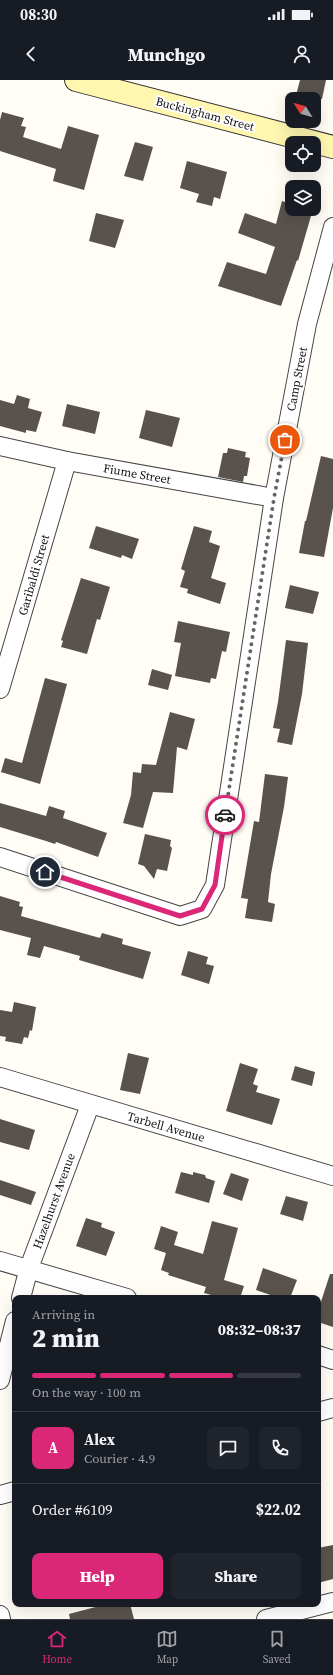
<!DOCTYPE html>
<html lang="en">
<head>
<meta charset="utf-8">
<style>
	:root { --surface:#171b24; --page:#20242c; --text:#f1f3f6; --muted:#9ea1a6; --line:#363941; --accent:#db2777 }
	body { margin:0; font-family:"Source Serif 4",serif; background:var(--page); color:var(--text); height:100vh; display:flex; flex-direction:column; font-size:15px; white-space:nowrap }
	* { box-sizing:border-box; margin:0 }
	p { font-size:13px; color:var(--muted) }
	.icon { flex:none; width:22px; height:22px; fill:none; stroke:currentColor; stroke-width:2; stroke-linecap:round; stroke-linejoin:round }
	.map { position:relative; flex:1; overflow:hidden }
	.panel { position:absolute; left:12px; top:1215px; width:309px; height:312px; display:flex; flex-direction:column; background:var(--surface); border-radius:8px; box-shadow:0 4px 16px #0002 }
	.panel>* { flex:none }
	.needle { width:26px; rotate:307deg }
	.buttons { position:absolute; left:285px; top:12px; display:grid; gap:8px }
	.buttons a { display:grid; place-items:center; width:36px; height:36px; border-radius:8px; background:var(--surface); box-shadow:0 4px 16px #0002; font-size:20px }
	.pin { position:absolute; display:grid; place-items:center; width:34px; height:34px; color:#fff; margin:-17px; border:2px solid #fff; border-radius:50%; box-shadow:0 1px 4px #0007 }
	.courier { position:absolute; display:grid; place-items:center; width:40px; height:40px; margin:-20px; border:3px solid #db2777; border-radius:50%; background:#fff; color:#222; box-shadow:0 1px 5px #0007 }
	.head em { font-style:normal; font-weight:800 }
	.head div { display:flex; flex-direction:column-reverse }
	.head { display:flex; align-items:center; justify-content:space-between; height:68px; padding:0 20px }
	h1 { font-size:26px; font-weight:800; line-height:30px }
	.bar { display:grid; grid-template-columns:repeat(4,1fr); gap:6px 4px; align-content:center; height:48px; padding:0 20px }
	.bar i { height:5px; border-radius:3px; background:var(--line) }
	.bar .on { background:var(--accent) }
	.bar p { grid-column:span 4 }
	.line { display:flex; align-items:center; gap:10px; padding:0 20px; border-top:1px solid var(--line) }
	.line div { flex:1 }
	.round { display:grid; place-items:center; flex:none; width:42px; height:42px; border-radius:8px; background:var(--page) }
	.action { display:flex; gap:8px; margin-top:auto; padding:8px 20px }
	.action a { flex:1; height:46px; border-radius:8px; background:var(--accent); color:#fff; font-size:16px; font-weight:800; line-height:46px; text-align:center }
	.action a+a { background:var(--page); color:var(--text) }
	.status { display:flex; justify-content:space-between; align-items:center; height:28px; padding:0 20px; background:var(--surface); direction:ltr }
	.status svg { height:11px; fill:currentColor }
	header { display:flex; justify-content:space-between; align-items:center; height:52px; padding:0 20px; background:var(--surface); font-size:18px; font-weight:800 }
	.tab-bar { display:flex; justify-content:space-around; align-items:center; height:56px; border-top:1px solid var(--line); background:var(--surface); font-size:11px; color:var(--muted) }
	.tab-bar a { display:grid; justify-items:center; gap:2px }
	.tab-bar .on { color:var(--accent) }
	.map>svg:first-child { display:block }
</style>
</head>
<body>
<div class="status"><b>08:30</b><svg viewBox="0 0 49 12"><path d="M0 12V9h3v3zM5 12V6h3v6zM10 12V3h3v9zM15 12V0h3v12zM26 1h20v11H26zM47 4h2v5h-2z"/></svg></div>
<header><svg class="icon" aria-label="back" viewBox="0 0 24 24"><path d="M15 5l-7 7 7 7"/></svg>Munchgo<svg class="icon" aria-label="person" viewBox="0 0 24 24"><circle cx="12" cy="8" r="4"/><path d="M4 21q1-7 8-7t8 7"/></svg></header>
<div class="map">
<svg width="333" height="1539" viewBox="0 0 333 1539">
	<rect width="100%" height="100%" fill="#fffdf5"/>
	<g fill="#5a524d">
		<polygon points="300,0 326,0 322,19 295,19"/>
		<polygon points="2,32 24,38 21,46 26,47 23,57 61,69 68,46 99,55 84,110 53,101 56,89 0,71 0,40"/>
		<polygon points="135,62 153,67 143,101 124,96"/>
		<polygon points="187,81 227,92 220,119 214,117 212,126 196,122 199,114 180,108"/>
		<polygon points="287,118 292,120 292,129 313,129 298,181 297,180 281,226 218,206 227,182 266,194 275,167 238,153 245,133 276,144 282,121 285,122"/>
		<polygon points="96,133 124,140 115,168 89,161"/>
		<polygon points="17,315 30,319 28,328 42,332 36,352 26,350 26,353 0,346 0,320 14,324"/>
		<polygon points="67,324 100,332 95,354 62,346"/>
		<polygon points="146,330 180,338 172,367 139,358"/>
		<polygon points="228,368 246,372 245,377 250,378 247,396 244,396 243,402 218,397 223,373 227,373"/>
		<polygon points="321,376 333,379 333,428 324,477 299,473 305,441 306,441"/>
		<polygon points="96,446 139,459 132,479 122,475 121,478 89,468"/>
		<polygon points="194,446 212,451 209,462 220,466 211,498 226,503 220,524 187,513 188,509 180,507 185,491 181,489"/>
		<polygon points="81,498 110,507 100,540 97,539 87,574 61,567 63,561 61,560"/>
		<polygon points="290,505 319,512 313,534 285,528"/>
		<polygon points="178,541 230,552 226,572 222,571 216,599 211,598 210,603 175,596 181,563 174,562"/>
		<polygon points="286,560 308,563 302,614 292,665 277,662 280,649 273,648 278,622"/>
		<polygon points="152,589 172,595 168,610 148,605"/>
		<polygon points="45,598 67,604 40,704 1,692 5,678 22,683"/>
		<polygon points="170,632 195,639 187,670 177,667 173,713 153,712 143,748 123,743 131,715 133,692 141,693 142,684 156,685"/>
		<polygon points="265,694 288,697 284,727 271,794 268,822 275,824 272,842 245,838 248,819 241,818 254,741 259,742"/>
		<polygon points="0,723 46,736 49,726 65,731 63,738 107,753 98,777 56,762 55,764 46,761 0,747"/>
		<polygon points="145,754 171,760 170,766 172,768 167,791 157,789 154,799 144,786 138,784"/>
		<polygon points="0,816 20,822 19,826 23,827 21,836 100,858 102,853 123,859 122,864 151,872 143,899 79,880 80,876 44,866 40,878 27,875 31,858 0,850"/>
		<polygon points="188,871 208,877 206,884 214,886 209,904 181,895"/>
		<polygon points="14,922 36,927 32,951 30,950 28,958 24,957 22,964 5,961 6,957 0,956 0,930 12,932"/>
		<polygon points="128,973 149,978 140,1014 120,1010"/>
		<polygon points="240,983 258,989 253,1004 258,1006 256,1012 280,1019 272,1045 226,1031"/>
		<polygon points="295,986 315,992 312,1006 291,1000"/>
		<polygon points="0,1039 35,1050 29,1070 0,1062"/>
		<polygon points="181,1092 193,1095 193,1092 205,1095 206,1098 215,1101 209,1123 175,1113"/>
		<polygon points="231,1093 249,1099 242,1121 223,1114"/>
		<polygon points="0,1100 36,1112 31,1125 0,1115"/>
		<polygon points="286,1116 308,1122 303,1141 280,1134"/>
		<polygon points="86,1138 102,1143 101,1147 115,1152 106,1176 76,1166"/>
		<polygon points="212,1141 238,1148 224,1200 244,1206 240,1218 222,1218 204,1213 206,1207 168,1195 169,1193 161,1190 166,1173 154,1169 161,1146 178,1152 174,1165 203,1174"/>
		<polygon points="263,1188 297,1200 290,1218 279,1218 256,1210"/>
		<polygon points="330,1194 333,1194 333,1247 318,1242 318,1231"/>
		<polygon points="333,1465 333,1499 318,1503 318,1468"/>
		<polygon points="107,1524 130,1524 134,1539 70,1539 69,1534"/>
	</g>
	<g fill="none" stroke-linecap="round" stroke-linejoin="round">
		<defs>
			<g id="minor">
				<polyline points="0,366 67,381 274,418"/>
				<polyline points="0,609 67,381"/>
				<polyline points="0,777 180,836 202,829 215,805 274,418 307,244 333,147"/>
				<polyline points="0,997 333,1096"/>
				<polyline points="0,1181 127,1218"/>
				<polyline points="21,1218 29,1188 90,1025"/>
				<polyline points="318,1275 333,1280"/>
				<polyline points="0,1300 15,1241"/>
				<polyline points="318,1332 333,1328"/>
				<polyline points="0,1415 15,1411"/>
				<polyline points="0,1535 1,1539"/>
				<polyline points="266,1539 333,1522"/>
			</g>
			<polyline id="secondary" points="76,0 333,67"/>
		</defs>
		<use href="#minor" stroke="#444" stroke-width="20"/>
		<use href="#secondary" stroke="#333" stroke-width="24"/>
		<use href="#minor" stroke="#fff" stroke-width="18"/>
		<use href="#secondary" stroke="#fff6b0" stroke-width="22"/>
	</g>
	<g fill="none" stroke-linecap="round" stroke-linejoin="round">
		<polyline stroke="#646461" stroke-width="4" stroke-dasharray="0 7.2" points="225,735 274,418 285,360"/>
		<polyline stroke="#db2777" stroke-width="5" points="45,792 180,836 202,829 215,805 225,735"/>
	</g>
	<g text-anchor="middle" stroke-width="4" stroke-linejoin="round" paint-order="stroke">
		<g font-size="12" fill="#111" stroke="#fff">
			<text transform="translate(205 34) rotate(15)" y="4">Buckingham Street</text>
			<text transform="translate(297 299) rotate(-79)" y="4">Camp Street</text>
			<text transform="translate(137 394) rotate(10)" y="4">Fiume Street</text>
			<text transform="translate(34 495) rotate(-74)" y="4">Garibaldi Street</text>
			<text transform="translate(166 1047) rotate(16)" y="4">Tarbell Avenue</text>
			<text transform="translate(54 1121) rotate(-70)" y="4">Hazelhurst Avenue</text>
		</g>
	</g>
</svg>
<div class="buttons">
<a><svg class="needle" viewBox="-14 -14 28 28"><path d="M0-13l5 13h-10z" fill="#e53935"/><path d="M0 13l5-13h-10z" fill="#9ea1a6"/></svg></a>
<a><svg class="icon" aria-label="locate" viewBox="0 0 24 24"><circle cx="12" cy="12" r="6"/><path d="M12 2v4M12 18v4M2 12h4M18 12h4"/></svg></a>
<a><svg class="icon" aria-label="layers" viewBox="0 0 24 24"><path d="M12 4l9 5-9 5-9-5zM3 14l9 5 9-5"/></svg></a>
</div>
<div class="pin" style="left:285px;top:360px;background:#ea580c"><svg class="icon" aria-label="bag" viewBox="0 0 24 24"><path d="M5 8h14l-1 12H6zM9 8a3 3 0 0 1 6 0"/></svg></div>
<div class="pin" style="left:45px;top:792px;background:#1f2937"><svg class="icon" aria-label="home" viewBox="0 0 24 24"><path d="M3 11l9-7 9 7M6 9v11h12V9"/></svg></div>
<div class="courier" style="left:225px;top:735px"><svg class="icon" aria-label="car" viewBox="0 0 24 24"><path d="M5 17H2v-5l4-1 3-4h7l3 4 3 1v5h-3M9 17h6M6 11h13"/><circle cx="7" cy="17" r="2"/><circle cx="17" cy="17" r="2"/></svg></div>
<section class="panel">
<div class="head"><div><h1>2 min</h1><p>Arriving in</p></div><em>08:32–08:37</em></div>
<div class="bar"><i class="on"></i><i class="on"></i><i class="on"></i><i></i><p>On the way · 100 m</p></div>
<div class="line" style="height:72px"><b class="round" style="background:var(--accent);color:#fff">A</b><div><b>Alex</b><p>Courier · 4.9</p></div><a class="round"><svg class="icon" aria-label="chat" viewBox="0 0 24 24"><path d="M4 5h16v11H9l-5 4z"/></svg></a><a class="round"><svg class="icon" aria-label="phone" viewBox="0 0 24 24"><path d="M5 4h4l2 5-3 2q2 4 5 5l2-3 5 2v4C11 20 4 13 5 4z"/></svg></a></div>
<div class="line" style="height:52px"><div>Order #6109</div><b>$22.02</b></div>
<div class="action"><a>Help</a><a>Share</a></div>
</section>
</div>
<nav class="tab-bar">
<a class="on"><svg class="icon" aria-label="home" viewBox="0 0 24 24"><path d="M3 11l9-7 9 7M6 9v11h12V9"/></svg>Home</a>
<a><svg class="icon" aria-label="map" viewBox="0 0 24 24"><path d="M3 6l6-2 6 2 6-2v14l-6 2-6-2-6 2zM9 4v14M15 6v14"/></svg>Map</a>
<a><svg class="icon" aria-label="saved" viewBox="0 0 24 24"><path d="M7 4h10v16l-5-4-5 4z"/></svg>Saved</a>
</nav>
</body>
</html>
